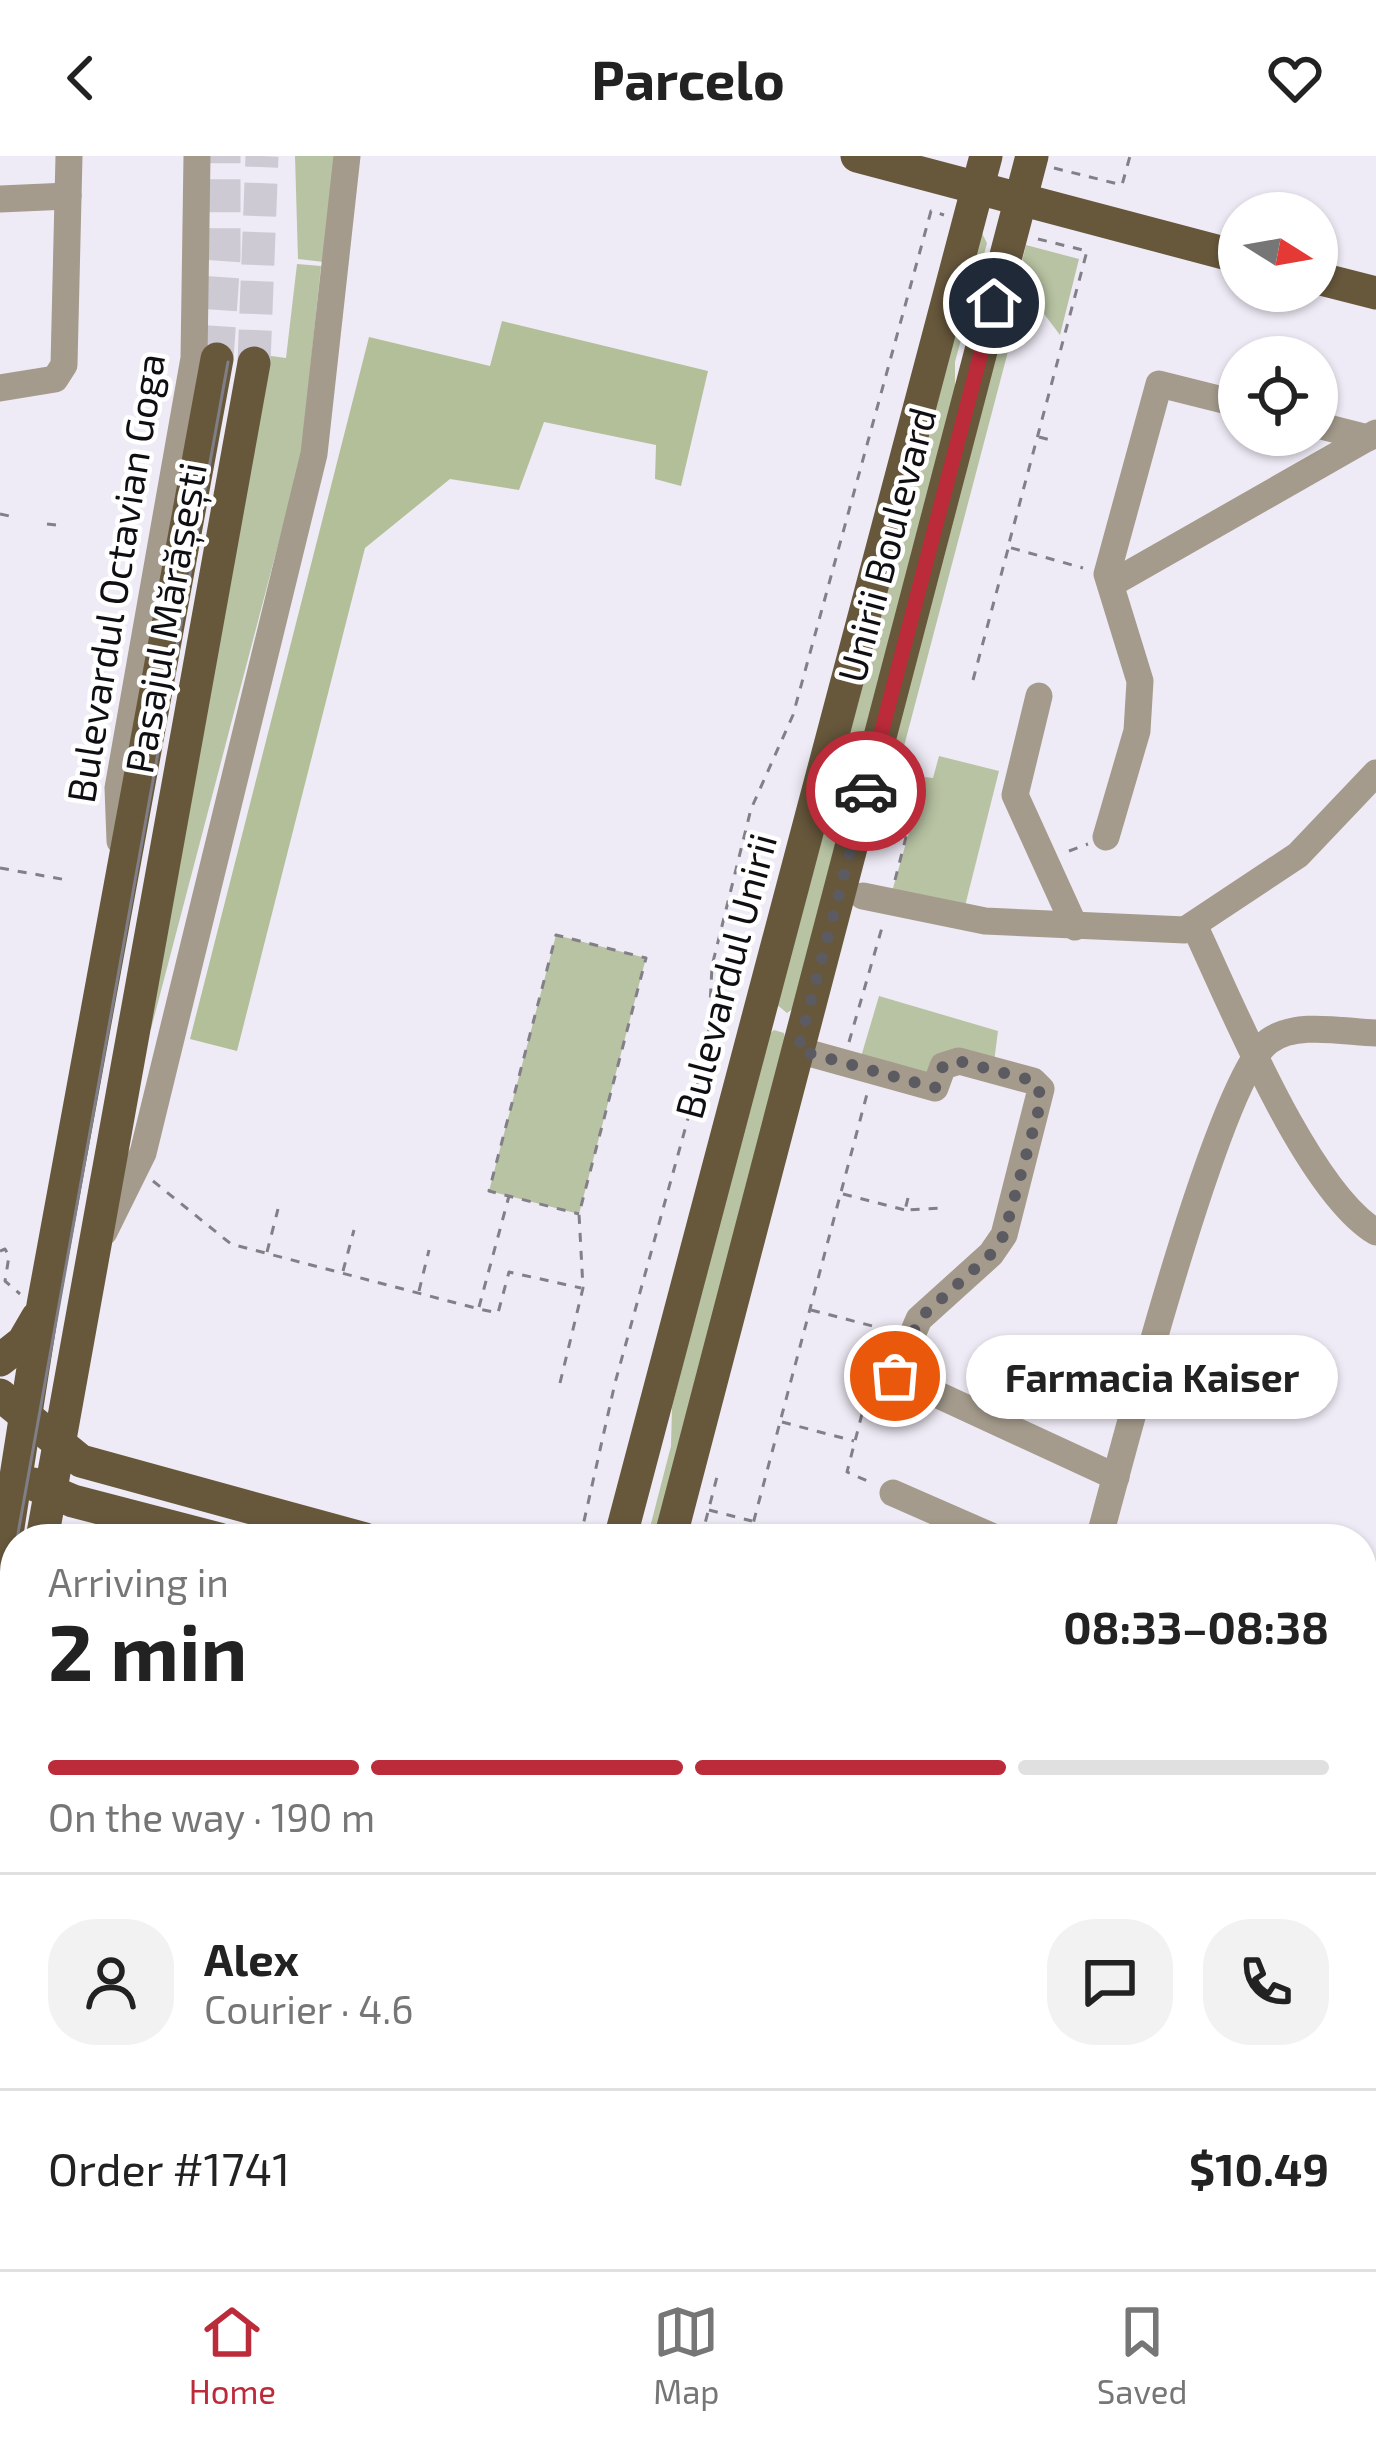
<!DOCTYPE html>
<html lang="en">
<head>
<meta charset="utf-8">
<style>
	:root { --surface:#fff; --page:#f2f2f2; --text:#222; --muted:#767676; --line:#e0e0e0; --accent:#bc2b3a }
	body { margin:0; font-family:"Exo 2",sans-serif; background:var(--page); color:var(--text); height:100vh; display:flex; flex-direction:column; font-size:45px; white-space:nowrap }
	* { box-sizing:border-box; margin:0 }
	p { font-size:39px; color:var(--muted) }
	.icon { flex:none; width:66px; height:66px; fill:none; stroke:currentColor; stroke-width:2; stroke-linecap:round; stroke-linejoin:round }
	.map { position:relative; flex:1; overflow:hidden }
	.drawer { position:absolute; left:0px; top:1368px; width:1377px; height:747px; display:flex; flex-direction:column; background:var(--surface); border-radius:48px 48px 0 0; box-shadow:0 3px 9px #0004 }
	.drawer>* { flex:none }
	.needle { width:78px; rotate:101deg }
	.buttons { position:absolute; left:1218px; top:36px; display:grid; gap:24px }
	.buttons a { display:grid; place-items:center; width:120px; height:120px; border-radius:50%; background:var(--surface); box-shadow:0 3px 9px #0004; font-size:60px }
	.pin { position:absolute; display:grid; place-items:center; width:102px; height:102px; color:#fff; margin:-51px; border:6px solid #fff; border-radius:50%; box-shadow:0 3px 12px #0007 }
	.courier { position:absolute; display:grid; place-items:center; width:120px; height:120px; margin:-60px; border:9px solid #bc2b3a; border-radius:50%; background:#fff; color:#222; box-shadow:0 3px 15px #0007 }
	.bubble { position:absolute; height:84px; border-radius:42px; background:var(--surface); box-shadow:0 3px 9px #0004; font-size:39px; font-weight:700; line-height:84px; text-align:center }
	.headline em { font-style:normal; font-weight:700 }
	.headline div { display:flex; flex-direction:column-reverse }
	.headline { display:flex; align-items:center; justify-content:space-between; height:204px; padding:0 48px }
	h1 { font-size:78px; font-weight:700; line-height:90px }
	.bar { display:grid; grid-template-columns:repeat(4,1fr); gap:18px 12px; align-content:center; height:144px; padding:0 48px }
	.bar i { height:15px; border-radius:9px; background:var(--line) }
	.bar .selected { background:var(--accent) }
	.bar p { grid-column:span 4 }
	.line { display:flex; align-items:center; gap:30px; padding:0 48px; border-top:3px solid var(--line) }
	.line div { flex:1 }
	.round { display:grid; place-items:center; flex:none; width:126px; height:126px; border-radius:48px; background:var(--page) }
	header { display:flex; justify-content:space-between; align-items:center; height:156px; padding:0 48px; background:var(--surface); font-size:54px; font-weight:700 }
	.tabs { display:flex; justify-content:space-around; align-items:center; height:168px; border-top:3px solid var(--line); background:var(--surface); font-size:33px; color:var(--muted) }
	.tabs a { display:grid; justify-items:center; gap:6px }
	.tabs .selected { color:var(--accent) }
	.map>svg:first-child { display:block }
</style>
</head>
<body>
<header><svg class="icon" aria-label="back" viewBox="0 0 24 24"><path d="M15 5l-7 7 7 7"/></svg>Parcelo<svg class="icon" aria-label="heart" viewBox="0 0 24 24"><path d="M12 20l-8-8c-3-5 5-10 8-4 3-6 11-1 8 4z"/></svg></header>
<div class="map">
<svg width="1376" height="2113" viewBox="0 0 1376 2113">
	<rect width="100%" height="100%" fill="#efebf6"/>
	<g fill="#b8c3a3">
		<polygon points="295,0 334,0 324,106 298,103"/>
		<polygon points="982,77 987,87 955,206 955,234 864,579 855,582 850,577"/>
		<polygon points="1026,89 1079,103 1060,179 1032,142 1015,135"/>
		<polygon points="297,108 321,110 301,301 151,873 143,872 264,199 286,202"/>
		<polygon points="1009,147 1020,150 898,613 909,616 891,626 889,607"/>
		<polygon points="939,600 999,615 962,762 889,746 925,621 933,622"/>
		<polygon points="835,645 845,653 794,852 787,857 776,848 829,648"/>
		<polygon points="556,779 646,802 579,1058 489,1035"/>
		<polygon points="879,840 998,875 993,914 959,905 935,932 858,911"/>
		<polygon points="774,874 784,877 786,886 657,1383 647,1383 671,1290 672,1251 767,880"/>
	</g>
	<polygon fill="#b2bf99" points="502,165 708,215 681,330 655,323 656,289 544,266 519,334 450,323 365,392 237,895 190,883 369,181 490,210"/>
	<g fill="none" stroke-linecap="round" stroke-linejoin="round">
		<g stroke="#cdcad4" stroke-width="33" stroke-dasharray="33 16" stroke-linecap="butt">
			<polyline points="217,203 224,101 224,0"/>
			<polyline points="254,207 262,0"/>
		</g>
		<g stroke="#827f87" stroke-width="3" stroke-dasharray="9 9" stroke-linecap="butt">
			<polyline points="1054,12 1122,29 1130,0"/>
			<polyline points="1038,83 1087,95 1008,391 1083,412"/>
			<polyline points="1039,281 1051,284"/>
			<polyline points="0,358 14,361"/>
			<polyline points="47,368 56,369"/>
			<polyline points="973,524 1008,393"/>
			<polyline points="1069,695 1088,688"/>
			<polyline points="0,712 67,724"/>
			<polyline points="895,724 915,646 916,616"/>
			<polyline points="849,886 883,768"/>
			<polyline points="153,1025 231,1088 479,1153 498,1157 509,1116 581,1132"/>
			<polyline points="843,1038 905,1054"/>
			<polyline points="908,1042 905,1054 941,1052"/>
			<polyline points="0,1095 5,1093 9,1100 5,1125 20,1138"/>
			<polyline points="267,1096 278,1053"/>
			<polyline points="343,1115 354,1074"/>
			<polyline points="419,1135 429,1094"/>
			<polyline points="479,1151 509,1040"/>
			<polyline points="811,1154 884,1173 877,1201"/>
			<polyline points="871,1223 847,1316 872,1327"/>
			<polyline points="560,1227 583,1132 579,1058 646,802 556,779 489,1035 579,1058"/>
			<polyline points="782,1266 854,1285"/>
			<polyline points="709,1354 752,1365"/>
			<polyline points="580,1383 615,1227 708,890 712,810 751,653 793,559 931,55 944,59"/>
			<polyline points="701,1383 718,1317"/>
			<polyline points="749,1383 867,938"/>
			<polyline points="348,2113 352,2100"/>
		</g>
		<g stroke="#a49b8c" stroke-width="27">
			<polyline points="0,43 68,40"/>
			<polyline points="0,232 55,223 64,209 69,0"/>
			<polyline points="1317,269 1368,282"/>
			<polyline points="1111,428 1376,277"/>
			<polyline points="1039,540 1015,639 1075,771"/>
			<polyline points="1106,681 1137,575 1140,525 1107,418 1159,228 1239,248"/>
			<polyline points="120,685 118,632 194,202 197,0"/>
			<polyline points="863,740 985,765 1185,774 1298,699 1376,617"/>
			<path d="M1194,769C1231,847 1306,1034 1376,1076"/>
			<polyline points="798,894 935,932 943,910 959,905 1033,925 1041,933 1004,1079 991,1098 919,1163 895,1219 1116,1321"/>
			<polyline points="104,1076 143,997 314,298 347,0"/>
			<polyline points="893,1337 998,1383"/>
			<path d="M1099,1383C1121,1302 1218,922 1269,885C1296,865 1344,876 1376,877"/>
			<polyline points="0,1637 15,1640"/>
			<polyline points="1362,1665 1376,1678"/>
			<polyline points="1362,1855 1376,1821"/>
			<polyline points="132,2100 176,2113"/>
			<polyline points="779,2100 896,2113"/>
			<polyline points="1339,2100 1340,2113"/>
			<polyline points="223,2113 226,2100"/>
			<polyline points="709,2113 712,2100"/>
			<polyline points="983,2113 987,2100"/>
		</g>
		<g stroke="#67583c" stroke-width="33">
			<polyline points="857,0 1239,101"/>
			<polyline points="1317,122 1376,137"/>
			<polyline points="0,1204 23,1186 37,1162"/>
			<polyline points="0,1239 81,1305 365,1383"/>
			<polyline points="33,1328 73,1345 219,1383"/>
			<polyline points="42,1383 254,207"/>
			<polyline points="620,1383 986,0"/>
			<polyline points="670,1383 1032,0"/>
			<polyline points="0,1422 43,1149 217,203"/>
			<polyline points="0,1621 15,1537"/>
			<polyline points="431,2113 434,2100"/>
			<polyline points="479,2113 483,2100"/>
		</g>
		<g stroke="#807e86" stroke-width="3">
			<polyline points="17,1383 228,206"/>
			<polyline points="3,1461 15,1396"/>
			<polyline points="0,1528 15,1443"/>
		</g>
	</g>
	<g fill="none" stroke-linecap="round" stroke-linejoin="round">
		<polyline stroke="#5d5b62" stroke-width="12" stroke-dasharray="0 21.6" points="866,635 798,894 935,932 943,910 959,905 1034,925 1042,942 1004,1079 991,1098 919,1163 895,1220"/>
		<polyline stroke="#bc2b3a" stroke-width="15" points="866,635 994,147"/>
	</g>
	<g text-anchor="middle" stroke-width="9" stroke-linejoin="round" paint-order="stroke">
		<g font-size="39" fill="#0f0e12" stroke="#fff">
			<text transform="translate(887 389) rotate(-75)" y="14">Unirii Boulevard</text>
			<text transform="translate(116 422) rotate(-81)" y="14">Bulevardul Octavian Goga</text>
			<text transform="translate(166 462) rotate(-80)" y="14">Pasajul Mărășești</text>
			<text transform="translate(726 820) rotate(-75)" y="14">Bulevardul Unirii</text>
		</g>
	</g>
</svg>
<div class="buttons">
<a><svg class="needle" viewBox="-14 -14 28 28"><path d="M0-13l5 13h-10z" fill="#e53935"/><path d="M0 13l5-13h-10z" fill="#767676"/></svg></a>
<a><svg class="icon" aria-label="locate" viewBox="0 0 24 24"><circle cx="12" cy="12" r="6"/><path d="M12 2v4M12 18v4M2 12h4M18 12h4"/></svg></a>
</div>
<div class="pin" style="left:895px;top:1220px;background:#ea580c"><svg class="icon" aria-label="bag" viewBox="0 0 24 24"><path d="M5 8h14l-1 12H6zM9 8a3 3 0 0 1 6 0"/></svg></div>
<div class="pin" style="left:994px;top:147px;background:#1f2937"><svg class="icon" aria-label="home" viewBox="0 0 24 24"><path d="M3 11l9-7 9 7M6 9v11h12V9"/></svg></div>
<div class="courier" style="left:866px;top:635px"><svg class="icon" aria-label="car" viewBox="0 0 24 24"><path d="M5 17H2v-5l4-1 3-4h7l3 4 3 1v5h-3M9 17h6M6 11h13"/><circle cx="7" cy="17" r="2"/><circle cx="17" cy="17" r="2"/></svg></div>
<div class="bubble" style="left:966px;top:1179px;width:372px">Farmacia Kaiser</div>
<section class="drawer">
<div class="headline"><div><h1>2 min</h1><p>Arriving in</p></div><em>08:33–08:38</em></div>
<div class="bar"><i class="selected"></i><i class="selected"></i><i class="selected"></i><i></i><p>On the way · 190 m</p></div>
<div class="line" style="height:216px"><a class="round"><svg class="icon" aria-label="person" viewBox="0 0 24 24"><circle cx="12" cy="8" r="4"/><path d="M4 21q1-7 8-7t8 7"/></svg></a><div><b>Alex</b><p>Courier · 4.6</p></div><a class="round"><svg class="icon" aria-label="chat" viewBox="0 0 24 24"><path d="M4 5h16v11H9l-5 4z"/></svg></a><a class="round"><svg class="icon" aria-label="phone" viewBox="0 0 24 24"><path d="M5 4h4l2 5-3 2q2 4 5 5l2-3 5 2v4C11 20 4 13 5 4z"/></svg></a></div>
<div class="line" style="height:156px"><div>Order #1741</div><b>$10.49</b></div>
</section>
</div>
<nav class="tabs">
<a class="selected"><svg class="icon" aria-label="home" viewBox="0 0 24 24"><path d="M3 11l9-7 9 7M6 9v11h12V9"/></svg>Home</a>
<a><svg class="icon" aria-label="map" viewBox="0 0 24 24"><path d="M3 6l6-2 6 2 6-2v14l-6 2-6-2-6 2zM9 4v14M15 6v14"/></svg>Map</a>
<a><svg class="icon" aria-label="saved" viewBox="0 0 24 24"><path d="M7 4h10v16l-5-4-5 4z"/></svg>Saved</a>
</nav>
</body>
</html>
